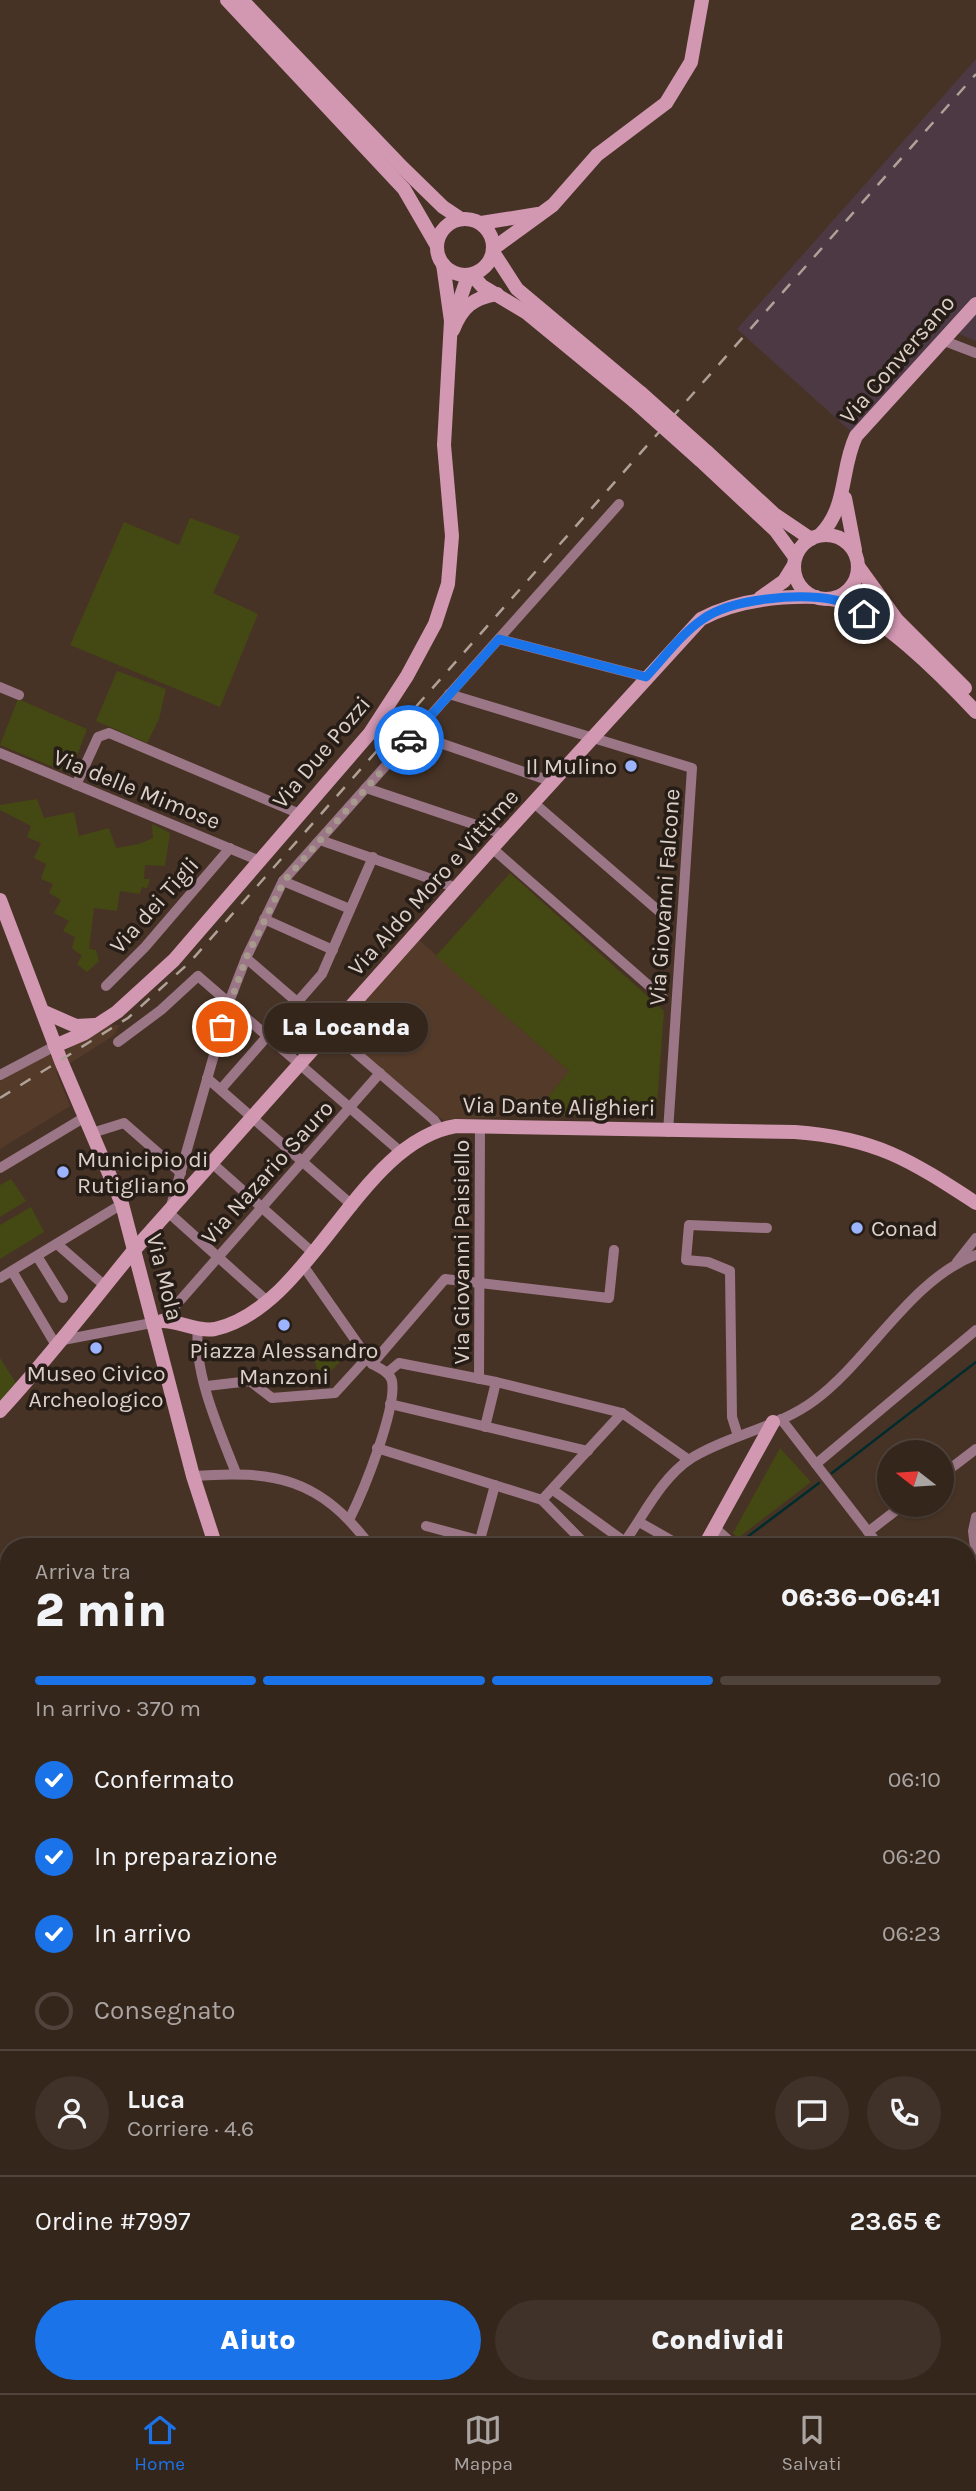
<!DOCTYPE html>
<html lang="it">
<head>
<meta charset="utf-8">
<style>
	:root { --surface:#35261c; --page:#403229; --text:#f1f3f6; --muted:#aaa5a3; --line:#4f433b; --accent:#1a73e8 }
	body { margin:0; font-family:Karla,sans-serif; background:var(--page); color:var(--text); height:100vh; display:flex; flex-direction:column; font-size:26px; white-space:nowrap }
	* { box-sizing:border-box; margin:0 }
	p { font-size:23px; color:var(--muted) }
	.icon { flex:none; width:38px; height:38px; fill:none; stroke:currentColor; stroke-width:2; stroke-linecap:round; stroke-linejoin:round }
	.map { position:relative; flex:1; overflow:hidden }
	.drawer { position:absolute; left:0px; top:1538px; width:976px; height:856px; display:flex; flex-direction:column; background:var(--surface); border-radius:28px 28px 0 0; box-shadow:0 2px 5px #0004,0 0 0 2px var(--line) }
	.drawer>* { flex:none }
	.needle { width:46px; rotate:287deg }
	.buttons { position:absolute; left:877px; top:1440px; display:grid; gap:14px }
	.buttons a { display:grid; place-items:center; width:77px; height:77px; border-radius:50%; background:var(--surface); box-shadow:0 2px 5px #0004,0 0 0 2px var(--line); font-size:35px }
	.pin { position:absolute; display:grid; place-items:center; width:60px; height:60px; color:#fff; margin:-30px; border:4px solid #fff; border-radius:50%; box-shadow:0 2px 7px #0007 }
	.courier { position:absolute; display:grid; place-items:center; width:70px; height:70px; margin:-35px; border:5px solid #1a73e8; border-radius:50%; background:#fff; color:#222; box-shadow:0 2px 9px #0007 }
	.bubble { position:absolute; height:49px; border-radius:24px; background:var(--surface); box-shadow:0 2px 5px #0004,0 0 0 2px var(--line); font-size:23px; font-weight:800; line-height:49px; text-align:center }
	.summary em { font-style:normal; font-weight:800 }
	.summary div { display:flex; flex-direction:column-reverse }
	.summary { display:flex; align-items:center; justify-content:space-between; height:119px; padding:0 35px }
	h1 { font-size:46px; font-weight:800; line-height:52px }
	.bar { display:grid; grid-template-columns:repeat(4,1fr); gap:10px 7px; align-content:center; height:84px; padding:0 35px }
	.bar i { height:9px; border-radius:5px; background:var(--line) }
	.bar .selected { background:var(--accent) }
	.bar p { grid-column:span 4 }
	.line { display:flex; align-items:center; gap:18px; padding:0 35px; border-top:2px solid var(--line) }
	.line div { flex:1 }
	.round { display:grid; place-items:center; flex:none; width:74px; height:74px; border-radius:37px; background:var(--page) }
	ol { padding:0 35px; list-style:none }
	li { display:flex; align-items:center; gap:21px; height:77px }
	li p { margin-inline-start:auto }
	li .icon { padding:7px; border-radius:50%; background:var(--accent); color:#fff; stroke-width:4 }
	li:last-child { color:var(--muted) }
	li i { width:38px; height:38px; border:4px solid var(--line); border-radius:50% }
	.action { display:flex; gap:14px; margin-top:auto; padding:14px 35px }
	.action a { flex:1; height:80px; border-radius:42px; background:var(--accent); color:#fff; font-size:28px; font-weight:800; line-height:80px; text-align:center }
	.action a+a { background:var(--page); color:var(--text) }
	.tab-bar { display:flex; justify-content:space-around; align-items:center; height:98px; border-top:2px solid var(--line); background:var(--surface); font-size:19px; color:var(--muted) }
	.tab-bar a { display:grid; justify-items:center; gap:4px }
	.tab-bar .selected { color:var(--accent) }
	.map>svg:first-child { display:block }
</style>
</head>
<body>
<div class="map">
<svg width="976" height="2393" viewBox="0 0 976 2393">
	<rect width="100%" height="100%" fill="#473326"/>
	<g fill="#543a29">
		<polygon points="419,940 569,1071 533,1115 443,1120 337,1032"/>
		<polygon points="120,1025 113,1036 56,1072 70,1106 0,1149 0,1081 41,1056 49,1054 53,1059 104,1026"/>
	</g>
	<g fill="#4c3943">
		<polygon points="976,59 976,300 856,436 737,329"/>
		<polygon points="976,312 976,341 957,333"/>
	</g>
	<g fill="#444812">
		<polygon points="190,518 240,536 213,593 258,614 220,707 70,645 124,522 179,545"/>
		<polygon points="117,671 166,689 159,719 147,743 96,721"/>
		<polygon points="18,699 87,729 70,774 0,745"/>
		<polygon points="37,799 44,818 74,812 79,836 109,828 116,848 139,844 153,838 152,824 170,833 165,866 145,865 144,879 150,879 147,888 142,887 140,894 120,891 117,911 94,908 89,949 96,950 99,961 87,972 77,964 82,956 72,948 75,937 63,931 69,921 54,913 61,900 49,893 53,884 41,879 46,864 34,858 41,843 27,837 31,826 0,810 0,805"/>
		<polygon points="510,873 664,1011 656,1118 533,1115 569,1071 436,956"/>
		<polygon points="11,1179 26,1201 0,1217 0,1185"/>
		<polygon points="31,1207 44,1232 0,1259 0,1225"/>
		<polygon points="333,1351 340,1362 327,1375 319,1375 314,1359 319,1354"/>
		<polygon points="0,1358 18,1386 0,1405"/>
		<polygon points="780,1448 811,1482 738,1538 733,1533"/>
		<polygon points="976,1715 976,1828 968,1824 968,1725"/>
		<polygon points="370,2385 400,2387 399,2393 368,2393"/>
	</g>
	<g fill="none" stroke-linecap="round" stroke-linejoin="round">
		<g stroke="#002c2e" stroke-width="2.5">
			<polyline points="832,1473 976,1362"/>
			<polyline points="742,1541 819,1483"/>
			<polyline points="0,1897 9,1898"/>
		</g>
		<g stroke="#9b7686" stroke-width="10">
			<polyline points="942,340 976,353"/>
			<polyline points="499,639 646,677"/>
			<polyline points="0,687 19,695"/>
			<polyline points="449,694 692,768 668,1132"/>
			<polyline points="414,734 553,782"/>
			<polyline points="0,753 260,861"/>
			<polyline points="76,785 98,737 109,733 300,814"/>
			<polyline points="366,788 506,835"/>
			<polyline points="534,803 668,919"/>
			<polyline points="320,840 457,888"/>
			<polyline points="492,848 663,998"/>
			<polyline points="283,881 350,909"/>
			<polyline points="264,919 333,950"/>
			<polyline points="246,958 434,1120 440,1129"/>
			<polyline points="106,986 145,947 230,848"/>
			<polyline points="118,1042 161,1010 198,976 402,1153"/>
			<polyline points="0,1075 55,1046"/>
			<polyline points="207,1078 353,1206"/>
			<polyline points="221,1089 322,974 373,857"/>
			<polyline points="92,1133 124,1123 181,1173"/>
			<polyline points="213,1164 312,1252"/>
			<polyline points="0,1168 85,1117"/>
			<polyline points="57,1244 105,1286"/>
			<polyline points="37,1256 63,1298"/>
			<polyline points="957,1262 976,1238"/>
			<path d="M302,1264L372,1364C379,1368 390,1372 392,1381C397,1409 363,1492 350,1518"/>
			<polyline points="12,1271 57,1347"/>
			<polyline points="0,1278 122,1204"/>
			<polyline points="267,1301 169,1213 229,1002 246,958 283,881 619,504"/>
			<path d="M198,1328C193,1373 220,1432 236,1473"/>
			<polyline points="63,1340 162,1321 380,1073"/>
			<polyline points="372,1364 445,1279 609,1298 614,1250"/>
			<polyline points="387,1373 399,1363 496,1382 622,1413 689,1460"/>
			<polyline points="479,1379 480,1126"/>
			<polyline points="207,1386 250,1381 272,1398 335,1393 367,1358"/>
			<polyline points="390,1404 588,1451"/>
			<polyline points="781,1419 880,1547"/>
			<polyline points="485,1427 496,1382"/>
			<polyline points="738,1436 732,1417 730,1271 708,1262 686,1260 689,1225 767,1228"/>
			<polyline points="377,1448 542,1500 588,1547"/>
			<polyline points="816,1464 976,1330"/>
			<polyline points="942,1475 976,1449"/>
			<path d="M193,1476C274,1470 321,1478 371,1547"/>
			<polyline points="553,1490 625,1542"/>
			<polyline points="542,1500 622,1413"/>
			<polyline points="976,1517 973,1531 976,1556"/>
			<polyline points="639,1522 683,1547"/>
			<polyline points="426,1526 504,1547"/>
			<polyline points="715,1528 736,1547"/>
			<polyline points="868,1532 903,1505"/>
			<polyline points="58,1547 59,1547"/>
			<polyline points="478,1547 495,1485"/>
			<path d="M621,1547C642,1519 660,1479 690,1459C728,1435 778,1428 815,1400C870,1359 911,1279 976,1255"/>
			<polyline points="0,1572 9,1573"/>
			<polyline points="968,1679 976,1687"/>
			<polyline points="968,1714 976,1705"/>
			<polyline points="0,2086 9,2086"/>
			<polyline points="968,2109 976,2114"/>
			<polyline points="0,2163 9,2163"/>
			<polyline points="968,2267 976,2272"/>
			<polyline points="968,2329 976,2317"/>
			<polyline points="0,2332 9,2332"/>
			<polyline points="968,2362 976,2367"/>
			<polyline points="925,2385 937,2393"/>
			<polyline points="107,2386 107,2385"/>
			<polyline points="137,2387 137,2385"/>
			<polyline points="243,2393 244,2385"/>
			<polyline points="838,2393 848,2385"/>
		</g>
		<g stroke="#d298b1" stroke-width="14">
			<polyline points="227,0 404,189 437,246"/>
			<polyline points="242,0 402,167 443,207 461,219"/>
			<circle cx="465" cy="247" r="28"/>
			<polyline points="481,223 538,214"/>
			<polyline points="494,248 553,205 597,155 666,103 691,62 702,0"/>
			<polyline points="493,252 517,289 641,393"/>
			<polyline points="472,275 482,286 527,313 634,401"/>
			<polyline points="455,314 468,276"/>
			<path d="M453,330C462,307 473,298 497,294"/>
			<polyline points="707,452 774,514 811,539"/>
			<polyline points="700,460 776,531 795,557"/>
			<polyline points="845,498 855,550"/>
			<path d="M820,535C848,507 840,470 856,436L976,304"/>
			<circle cx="826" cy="567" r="32"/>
			<polyline points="858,566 897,620 965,688"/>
			<polyline points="760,598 784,581 794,565"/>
			<path d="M830,599C872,604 947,681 976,712"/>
			<polyline points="0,900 61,1061 122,1204 193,1476 216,1547"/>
			<polyline points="44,1012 76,1026 95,1025"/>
			<polyline points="55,1046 85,1033 117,1012 174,960 370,733 407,676 435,624 448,584 452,536 444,445 451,321 443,264"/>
			<path d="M162,1321C180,1321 197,1332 215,1329C312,1307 358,1142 456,1126L795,1132C876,1138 910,1160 976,1203"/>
			<path d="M0,1411C48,1359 90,1304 135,1249L492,848L701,619C735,601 778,596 816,597"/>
			<polyline points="704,1547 773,1422"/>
			<polyline points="968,1563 976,1563"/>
			<polyline points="0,1801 9,1803"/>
			<polyline points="968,1833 976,1838"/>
			<polyline points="968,1917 976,1898"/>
			<polyline points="0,1981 9,1970"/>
			<polyline points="816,2385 824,2393"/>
		</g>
		<polyline stroke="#b0a198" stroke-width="2.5" stroke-dasharray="12 12" stroke-linecap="butt" points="0,1098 128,1018 190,962 976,74"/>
		<g stroke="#d298b1" stroke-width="14">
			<polyline points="641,393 707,452"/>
			<polyline points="634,401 700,460"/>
		</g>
	</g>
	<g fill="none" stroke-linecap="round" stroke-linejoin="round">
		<polyline stroke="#a8998f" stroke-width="7" stroke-dasharray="0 12.6" points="222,1027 246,958 284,881 409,740"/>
		<path stroke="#1a73e8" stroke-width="9" d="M409,740L499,639L646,677C663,659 682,633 703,619C733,598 800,593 835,600C846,602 855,609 864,614"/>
	</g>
	<g fill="#9cb4fd" stroke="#261d17" stroke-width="2.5">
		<circle cx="631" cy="766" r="7"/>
		<circle cx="63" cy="1172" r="7"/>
		<circle cx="857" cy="1228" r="7"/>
		<circle cx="284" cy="1325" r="7"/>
		<circle cx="96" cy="1348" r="7"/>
	</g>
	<g text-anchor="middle" stroke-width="7" stroke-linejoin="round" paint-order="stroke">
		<g font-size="23" fill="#ddd0c8" stroke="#261d17">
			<text transform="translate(897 359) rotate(-49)" y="8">Via Conversano</text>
			<text transform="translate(321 752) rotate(-50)" y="8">Via Due Pozzi</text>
			<text transform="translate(137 789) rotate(22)" y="8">Via delle Mimose</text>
			<text transform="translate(433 882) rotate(-48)" y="8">Via Aldo Moro e Vittime</text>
			<text transform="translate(664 897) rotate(-86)" y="8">Via Giovanni Falcone</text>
			<text transform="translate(154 905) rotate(-48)" y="8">Via dei Tigli</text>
			<text transform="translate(559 1106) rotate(1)" y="8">Via Dante Alighieri</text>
			<text transform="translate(267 1172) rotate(-48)" y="8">Via Nazario Sauro</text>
			<text transform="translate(461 1252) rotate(-90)" y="8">Via Giovanni Paisiello</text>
			<text transform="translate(165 1277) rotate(76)" y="8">Via Mola</text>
		</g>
		<g font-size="23" fill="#ddd0c8" stroke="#261d17" text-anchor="start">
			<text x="617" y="774" text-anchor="end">Il Mulino</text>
			<text x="77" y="1167">Municipio di<tspan x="77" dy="26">Rutigliano</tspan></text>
			<text x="871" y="1236">Conad</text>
			<text x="284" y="1358" text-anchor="middle">Piazza Alessandro<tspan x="284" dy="26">Manzoni</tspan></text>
			<text x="96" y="1381" text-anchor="middle">Museo Civico<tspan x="96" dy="26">Archeologico</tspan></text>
		</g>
	</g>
</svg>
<div class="buttons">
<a><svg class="needle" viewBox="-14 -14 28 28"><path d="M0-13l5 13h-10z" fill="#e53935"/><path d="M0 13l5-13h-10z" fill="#aaa5a3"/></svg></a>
</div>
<div class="pin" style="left:222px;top:1027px;background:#ea580c"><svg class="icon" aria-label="bag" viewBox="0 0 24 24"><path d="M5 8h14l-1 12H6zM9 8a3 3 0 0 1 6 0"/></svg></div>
<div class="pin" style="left:864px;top:614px;background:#1f2937"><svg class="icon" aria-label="home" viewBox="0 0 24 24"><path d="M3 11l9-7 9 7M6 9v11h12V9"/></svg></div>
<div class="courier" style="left:409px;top:740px"><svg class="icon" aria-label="car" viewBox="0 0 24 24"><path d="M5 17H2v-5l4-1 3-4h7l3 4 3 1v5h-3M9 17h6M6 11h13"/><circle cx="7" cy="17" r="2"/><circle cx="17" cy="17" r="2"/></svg></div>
<div class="bubble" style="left:264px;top:1003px;width:164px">La Locanda</div>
<section class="drawer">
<div class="summary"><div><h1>2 min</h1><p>Arriva tra</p></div><em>06:36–06:41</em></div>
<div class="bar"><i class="selected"></i><i class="selected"></i><i class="selected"></i><i></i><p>In arrivo · 370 m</p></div>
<ol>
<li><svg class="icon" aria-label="check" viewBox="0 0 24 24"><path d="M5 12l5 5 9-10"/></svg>Confermato<p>06:10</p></li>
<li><svg class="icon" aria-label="check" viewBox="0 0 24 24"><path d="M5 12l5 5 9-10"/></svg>In preparazione<p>06:20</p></li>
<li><svg class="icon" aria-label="check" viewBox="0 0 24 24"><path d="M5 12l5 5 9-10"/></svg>In arrivo<p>06:23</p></li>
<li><i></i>Consegnato</li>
</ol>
<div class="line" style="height:126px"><a class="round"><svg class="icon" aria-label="person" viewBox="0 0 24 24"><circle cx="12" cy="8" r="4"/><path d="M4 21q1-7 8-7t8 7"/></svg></a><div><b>Luca</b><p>Corriere · 4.6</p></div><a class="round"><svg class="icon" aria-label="chat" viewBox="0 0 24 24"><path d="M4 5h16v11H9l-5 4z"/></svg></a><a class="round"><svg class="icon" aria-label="phone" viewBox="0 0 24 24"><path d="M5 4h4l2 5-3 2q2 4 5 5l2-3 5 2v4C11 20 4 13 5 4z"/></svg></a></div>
<div class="line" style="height:91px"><div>Ordine #7997</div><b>23.65 €</b></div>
<div class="action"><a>Aiuto</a><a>Condividi</a></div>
</section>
</div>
<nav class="tab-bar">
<a class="selected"><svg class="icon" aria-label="home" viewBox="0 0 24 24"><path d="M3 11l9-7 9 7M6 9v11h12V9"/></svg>Home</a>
<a><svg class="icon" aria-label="map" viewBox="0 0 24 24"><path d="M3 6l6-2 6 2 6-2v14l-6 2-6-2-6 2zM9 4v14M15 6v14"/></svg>Mappa</a>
<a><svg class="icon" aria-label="saved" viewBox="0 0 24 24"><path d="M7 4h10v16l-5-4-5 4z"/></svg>Salvati</a>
</nav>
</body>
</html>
